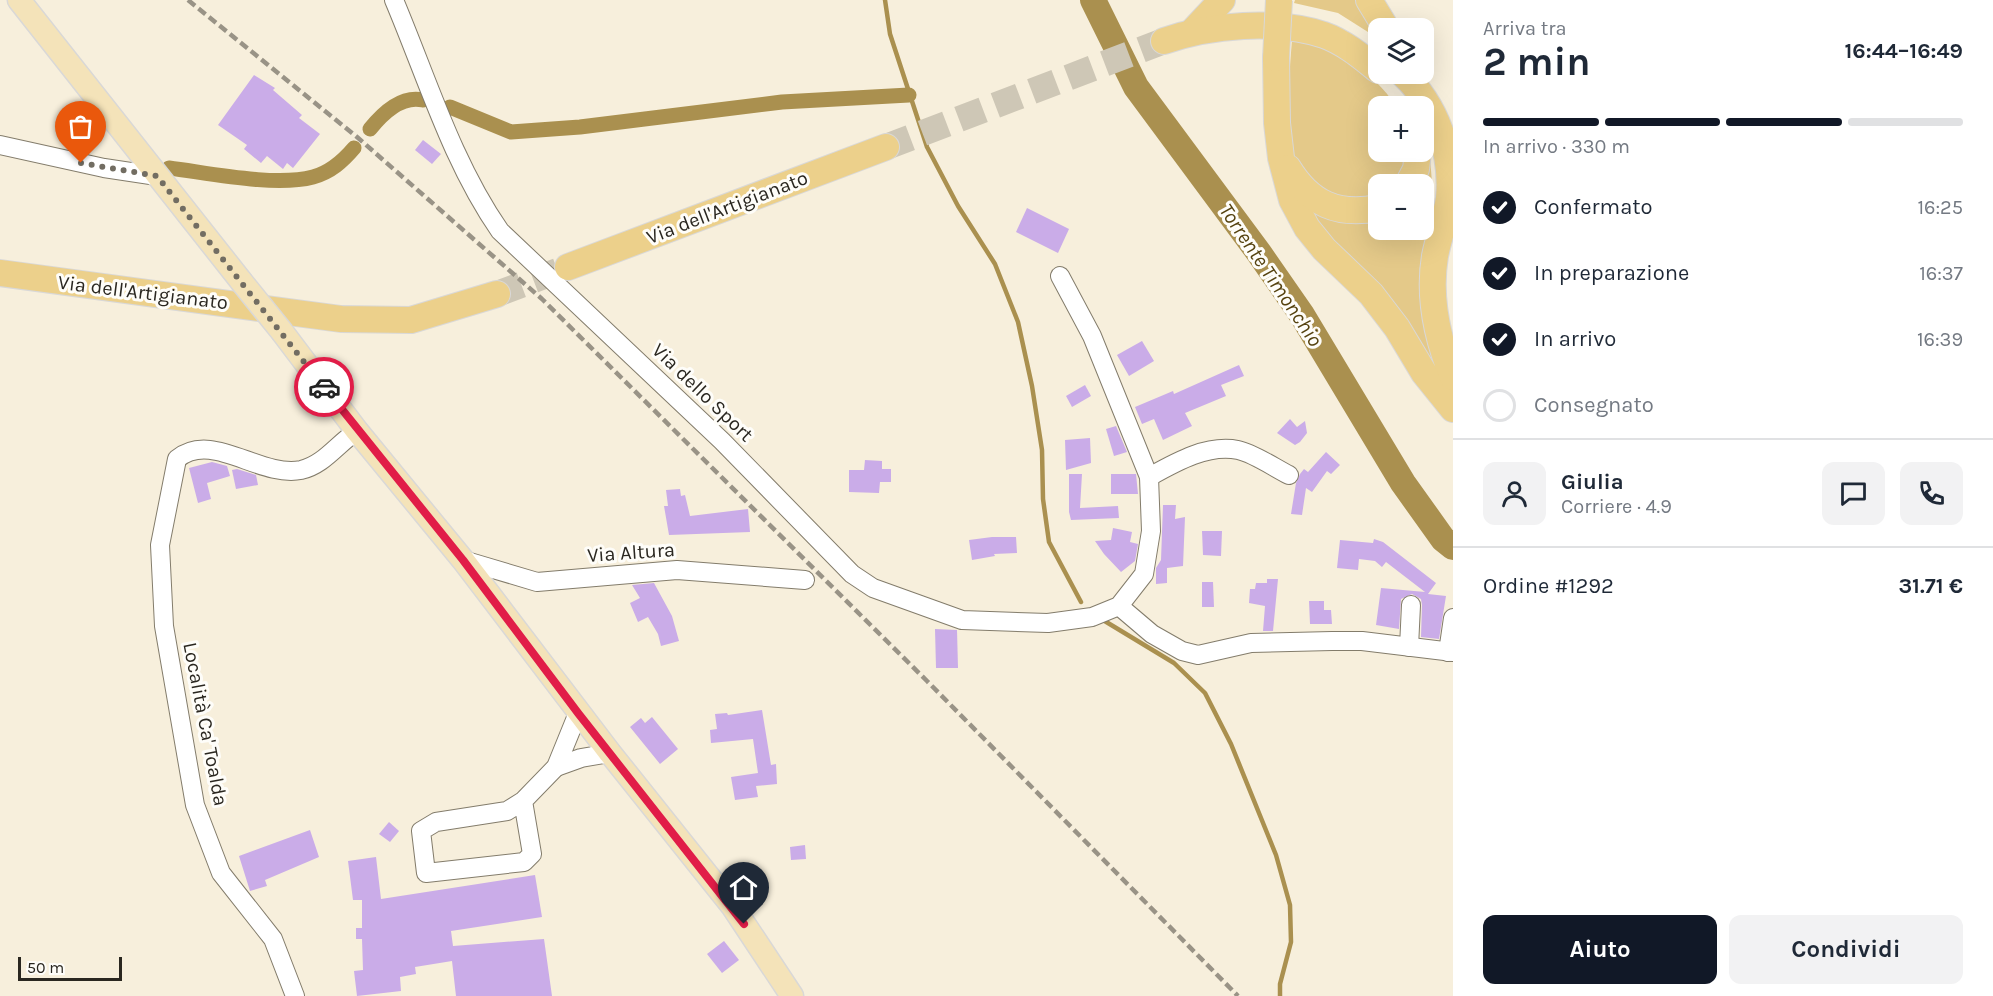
<!DOCTYPE html>
<html lang="it">
<head>
<meta charset="utf-8">
<style>
	:root { --surface:#fff; --page:#f2f2f3; --text:#1f2937; --muted:#747a83; --line:#e0e1e3; --accent:#111827 }
	body { margin:0; font-family:Karla,sans-serif; background:var(--page); color:var(--text); height:100vh; display:flex; flex-direction:column; font-size:22px; white-space:nowrap }
	* { box-sizing:border-box; margin:0 }
	p { font-size:20px; color:var(--muted) }
	.icon { flex:none; width:33px; height:33px; fill:none; stroke:currentColor; stroke-width:2; stroke-linecap:round; stroke-linejoin:round }
	.map { position:relative; flex:1; overflow:hidden }
	.side { display:flex; flex-direction:column; background:var(--surface); width:540px }
	.side>* { flex:none }
	.controls { position:absolute; left:1368px; top:18px; display:grid; gap:12px }
	.controls a { display:grid; place-items:center; width:66px; height:66px; border-radius:12px; background:var(--surface); box-shadow:0 6px 24px #0002; font-size:30px }
	.scale { position:absolute; left:18px; bottom:15px; width:104px; box-sizing:border-box; padding-left:6px; border:3px solid #2a2720; border-top:0; font-size:16px; line-height:21px; white-space:nowrap; color:#2a2720; -webkit-text-stroke:4px #fefdf9; paint-order:stroke }
	.pin { position:absolute; display:grid; place-items:center; width:51px; height:51px; color:#fff; margin:-62px -26px; border-radius:50% 50% 50% 0; rotate:-45deg; box-shadow:0 0 6px #0007 }
	.pin .icon { rotate:45deg }
	.courier { position:absolute; display:grid; place-items:center; width:60px; height:60px; margin:-30px; border:4px solid #e11d48; border-radius:50%; background:#fff; color:#222; box-shadow:0 2px 8px #0007 }
	.summary em { font-style:normal; font-weight:700 }
	.summary div { display:flex; flex-direction:column-reverse }
	.summary { display:flex; align-items:center; justify-content:space-between; height:102px; padding:0 30px }
	h1 { font-size:39px; font-weight:700; line-height:45px }
	.bar { display:grid; grid-template-columns:repeat(4,1fr); gap:9px 6px; align-content:center; height:72px; padding:0 30px }
	.bar i { height:8px; border-radius:4px; background:var(--line) }
	.bar .on { background:var(--accent) }
	.bar p { grid-column:span 4 }
	.line { display:flex; align-items:center; gap:15px; padding:0 30px; border-top:2px solid var(--line) }
	.line div { flex:1 }
	.round { display:grid; place-items:center; flex:none; width:63px; height:63px; border-radius:12px; background:var(--page) }
	ol { padding:0 30px; list-style:none }
	li { display:flex; align-items:center; gap:18px; height:66px }
	li p { margin-inline-start:auto }
	li .icon { padding:6px; border-radius:50%; background:var(--accent); color:#fff; stroke-width:4 }
	li:last-child { color:var(--muted) }
	li i { width:33px; height:33px; border:3px solid var(--line); border-radius:50% }
	.cta { display:flex; gap:12px; margin-top:auto; padding:12px 30px }
	.cta a { flex:1; height:69px; border-radius:12px; background:var(--accent); color:#fff; font-size:24px; font-weight:700; line-height:69px; text-align:center }
	.cta a+a { background:var(--page); color:var(--text) }
	main { display:flex; flex:1; min-height:0 }
	.map>svg:first-child { display:block }
</style>
</head>
<body>
<main>
<div class="map">
<svg width="1453" height="996" viewBox="0 0 1453 996">
	<rect width="100%" height="100%" fill="#f7efdc"/>
	<g fill="#e4c989">
		<polygon points="1295,0 1357,0 1373,31 1368,32 1338,13 1294,3"/>
		<path d="M1292,39C1335,47 1372,70 1396,106H1378V152H1407L1404,169L1397,184H1378V199L1331,200C1321,189 1302,172 1296,161C1283,133 1290,70 1292,39Z"/>
		<polygon points="1430,157 1434,209 1423,317 1435,366 1327,242 1302,202 1378,217 1378,230 1424,230 1424,184 1418,184"/>
	</g>
	<g fill="none" stroke-linecap="round" stroke-linejoin="round">
		<g stroke="#aa904f" stroke-width="4.5">
			<polyline points="885,0 890,34 927,147 958,206 995,264 1018,322 1032,386 1042,450 1043,499 1049,542 1081,602"/>
			<polyline points="1103,620 1174,663 1205,693 1231,744 1276,855 1290,905 1291,942 1280,984 1280,996"/>
		</g>
		<g stroke="#aa904f" stroke-width="15">
			<polyline points="450,107 511,132 580,127 782,102 909,95"/>
			<path d="M370,129C382,114 401,95 423,100"/>
			<path d="M169,168C209,173 275,187 313,177C331,172 343,161 354,148"/>
		</g>
		<polyline stroke="#aa904f" stroke-width="26" points="1093,0 1136,87 1259,253 1302,315 1403,483 1443,539 1453,547"/>
	</g>
	<g fill="#caace8">
		<polygon points="254,75 275,88 273,90 302,115 299,118 320,134 293,168 287,163 283,169 267,156 261,163 244,149 247,145 218,125"/>
		<polygon points="423,140 441,154 432,164 415,150"/>
		<polygon points="1027,208 1069,229 1058,253 1016,232"/>
		<polygon points="1142,341 1154,361 1129,376 1117,355"/>
		<polygon points="1239,365 1244,376 1221,385 1226,396 1185,413 1192,426 1163,440 1154,419 1142,424 1135,407 1173,391 1174,394"/>
		<polygon points="1085,385 1091,396 1072,407 1066,396"/>
		<polygon points="1290,419 1297,427 1305,421 1307,433 1300,442 1295,445 1277,433"/>
		<polygon points="1116,426 1127,452 1114,456 1106,429"/>
		<polygon points="1090,438 1091,463 1066,470 1065,440"/>
		<polygon points="1326,452 1340,465 1331,474 1327,471 1312,492 1306,488 1302,515 1291,514 1296,483 1300,474 1304,469 1308,472"/>
		<polygon points="865,460 882,461 882,469 891,469 891,482 880,482 879,493 849,492 849,470 864,470"/>
		<polygon points="212,462 227,466 230,476 207,483 211,499 198,503 189,468"/>
		<polygon points="237,469 256,475 258,485 236,489 232,470"/>
		<polygon points="1069,474 1082,474 1080,508 1118,506 1119,518 1071,520 1069,512"/>
		<polygon points="1111,474 1136,474 1138,494 1111,494"/>
		<polygon points="680,489 681,496 685,495 690,516 748,509 750,532 669,535 664,506 668,506 666,490"/>
		<polygon points="1163,505 1176,505 1175,519 1185,517 1183,566 1167,568 1167,583 1156,584 1156,568 1161,560"/>
		<polygon points="1113,528 1132,532 1130,542 1138,544 1135,561 1121,572 1104,554 1095,541 1111,540"/>
		<polygon points="1202,531 1222,531 1221,556 1203,555"/>
		<polygon points="992,537 1016,537 1017,553 994,554 995,556 972,560 969,540"/>
		<polygon points="1374,539 1383,542 1436,583 1428,594 1446,596 1439,639 1421,637 1422,605 1421,599 1412,594 1401,599 1399,629 1376,625 1381,588 1425,592 1386,562 1382,567 1375,561 1359,559 1358,570 1337,568 1340,540 1373,543"/>
		<polygon points="1267,579 1278,579 1273,631 1263,631 1265,606 1249,603 1250,589 1255,589 1256,583 1267,583"/>
		<polygon points="1202,582 1213,582 1214,607 1202,607"/>
		<polygon points="654,583 672,616 679,641 661,646 658,634 648,617 638,622 630,603 640,598 632,585"/>
		<polygon points="1309,601 1324,601 1324,610 1331,610 1332,624 1310,624"/>
		<polygon points="935,629 957,630 958,668 936,668"/>
		<polygon points="762,710 771,765 776,764 777,784 756,786 758,797 735,800 731,777 758,773 753,739 711,743 710,730 717,729 715,714 727,713 728,715"/>
		<polygon points="652,717 678,749 660,764 630,727 641,718 645,723"/>
		<polygon points="389,822 399,831 390,842 379,834"/>
		<polygon points="310,830 319,857 265,880 267,886 250,891 239,856"/>
		<polygon points="805,845 806,859 791,860 790,847"/>
		<polygon points="376,857 381,899 535,875 542,917 451,931 453,946 544,939 552,996 456,996 452,961 415,967 416,974 400,977 401,991 357,996 354,971 363,970 362,939 356,939 356,928 362,928 362,900 353,900 348,861"/>
		<polygon points="724,941 739,960 722,973 707,954"/>
	</g>
	<g fill="none" stroke-linecap="round" stroke-linejoin="round">
		<g stroke="#cec7b6" stroke-width="26" stroke-dasharray="26 13" stroke-linecap="butt">
			<polyline points="886,147 1164,41"/>
			<polyline points="497,294 568,267"/>
		</g>
		<defs>
			<g id="minor">
				<path d="M394,0C427,78 452,162 500,231L722,441L852,574L873,588L962,620L1048,623L1092,617L1119,606L1144,574L1151,531L1149,477L1092,336L1060,276"/>
				<polyline points="0,145 104,168 157,176"/>
				<path d="M1149,477C1176,462 1207,444 1238,450C1253,453 1275,468 1289,475"/>
				<polyline points="463,560 537,582 677,570 805,580"/>
				<polyline points="1119,606 1152,634 1182,651 1198,655 1251,643 1332,641 1362,641 1453,652"/>
				<polyline points="1409,647 1411,605"/>
				<polyline points="1448,652 1453,618"/>
				<polyline points="556,767 581,758 610,753"/>
				<polyline points="523,801 507,811 436,822 421,831 426,873 524,862 532,854 523,801 556,767 578,713"/>
				<path d="M295,996L273,939L221,873L195,805L164,626L160,545L177,459C212,430 259,478 301,470C324,465 338,443 357,431"/>
			</g>
			<g id="major">
				<polyline points="19,0 241,281"/>
				<polyline points="283,333 357,431 463,560 610,753 733,907 792,996"/>
			</g>
			<g id="highway">
				<polyline points="1369,0 1386,28"/>
				<polyline points="1193,31 1222,0"/>
				<path d="M1164,41C1210,25 1276,19 1324,35C1344,42 1362,57 1378,70"/>
				<polyline points="1276,58 1277,123 1281,158 1292,200 1307,228 1324,249 1371,294 1397,328 1424,373 1453,409"/>
				<path d="M1403,74C1436,105 1453,152 1449,198C1446,218 1439,236 1435,256C1428,298 1437,338 1453,377"/>
				<path d="M1288,168C1310,204 1338,216 1378,208"/>
				<polyline points="1408,184 1416,169 1418,152"/>
				<polyline points="568,267 886,147"/>
				<polyline points="0,273 341,319 411,320 497,294"/>
			</g>
		</defs>
		<use href="#minor" stroke="#837c6b" stroke-width="20"/>
		<use href="#major" stroke="#d9d8d7" stroke-width="25"/>
		<use href="#highway" stroke="#d9d8d7" stroke-width="28"/>
		<use href="#minor" stroke="#fff" stroke-width="18"/>
		<use href="#major" stroke="#f4e3b9" stroke-width="22"/>
		<use href="#highway" stroke="#ecd08b" stroke-width="26"/>
		<polyline stroke="#999386" stroke-width="4.5" stroke-dasharray="9 4.5" stroke-linecap="butt" points="188,0 357,137 542,299 927,681 1238,996"/>
		<defs>
			<polyline id="major-bridge" points="241,281 283,333"/>
			<polyline id="highway-bridge" points="1276,58 1279,0"/>
		</defs>
		<use href="#major-bridge" stroke="#d9d8d7" stroke-width="25" stroke-linecap="butt"/>
		<use href="#highway-bridge" stroke="#d9d8d7" stroke-width="28" stroke-linecap="butt"/>
		<use href="#major-bridge" stroke="#f4e3b9" stroke-width="22"/>
		<use href="#highway-bridge" stroke="#ecd08b" stroke-width="26"/>
	</g>
	<g fill="none" stroke-linecap="round" stroke-linejoin="round">
		<polyline stroke="#726d62" stroke-width="6" stroke-dasharray="0 10.8" points="81,163 157,176 324,387"/>
		<polyline stroke="#e11d48" stroke-width="8" points="324,387 463,560 578,713 744,924"/>
	</g>
	<g text-anchor="middle" stroke-width="6" stroke-linejoin="round" paint-order="stroke">
		<g font-size="20" fill="#2a2720" stroke="#fefdf9">
			<text transform="translate(727 207) rotate(-21)" y="7">Via dell'Artigianato</text>
			<text transform="translate(143 292) rotate(7)" y="7">Via dell'Artigianato</text>
			<text transform="translate(703 392) rotate(44)" y="7">Via dello Sport</text>
			<text transform="translate(631 552) rotate(-4)" y="7">Via Altura</text>
			<text transform="translate(206 724) rotate(79)" y="7">Località Ca' Toalda</text>
		</g>
		<g font-size="21" font-style="italic" fill="#564310" stroke="#fefdf9">
			<text transform="translate(1271 275) rotate(56)" y="7">Torrente Timonchio</text>
		</g>
	</g>
</svg>
<div class="controls">
<a><svg class="icon" aria-label="layers" viewBox="0 0 24 24"><path d="M12 4l9 5-9 5-9-5zM3 14l9 5 9-5"/></svg></a>
<a>+</a>
<a>−</a>
</div>
<div class="scale">50 m</div>
<div class="pin" style="left:81px;top:163px;background:#ea580c"><svg class="icon" aria-label="bag" viewBox="0 0 24 24"><path d="M5 8h14l-1 12H6zM9 8a3 3 0 0 1 6 0"/></svg></div>
<div class="pin" style="left:744px;top:924px;background:#1f2937"><svg class="icon" aria-label="home" viewBox="0 0 24 24"><path d="M3 11l9-7 9 7M6 9v11h12V9"/></svg></div>
<div class="courier" style="left:324px;top:387px"><svg class="icon" aria-label="car" viewBox="0 0 24 24"><path d="M5 17H2v-5l4-1 3-4h7l3 4 3 1v5h-3M9 17h6M6 11h13"/><circle cx="7" cy="17" r="2"/><circle cx="17" cy="17" r="2"/></svg></div>
</div>
<section class="side">
<div class="summary"><div><h1>2 min</h1><p>Arriva tra</p></div><em>16:44–16:49</em></div>
<div class="bar"><i class="on"></i><i class="on"></i><i class="on"></i><i></i><p>In arrivo · 330 m</p></div>
<ol>
<li><svg class="icon" aria-label="check" viewBox="0 0 24 24"><path d="M5 12l5 5 9-10"/></svg>Confermato<p>16:25</p></li>
<li><svg class="icon" aria-label="check" viewBox="0 0 24 24"><path d="M5 12l5 5 9-10"/></svg>In preparazione<p>16:37</p></li>
<li><svg class="icon" aria-label="check" viewBox="0 0 24 24"><path d="M5 12l5 5 9-10"/></svg>In arrivo<p>16:39</p></li>
<li><i></i>Consegnato</li>
</ol>
<div class="line" style="height:108px"><a class="round"><svg class="icon" aria-label="person" viewBox="0 0 24 24"><circle cx="12" cy="8" r="4"/><path d="M4 21q1-7 8-7t8 7"/></svg></a><div><b>Giulia</b><p>Corriere · 4.9</p></div><a class="round"><svg class="icon" aria-label="chat" viewBox="0 0 24 24"><path d="M4 5h16v11H9l-5 4z"/></svg></a><a class="round"><svg class="icon" aria-label="phone" viewBox="0 0 24 24"><path d="M5 4h4l2 5-3 2q2 4 5 5l2-3 5 2v4C11 20 4 13 5 4z"/></svg></a></div>
<div class="line" style="height:78px"><div>Ordine #1292</div><b>31.71 €</b></div>
<div class="cta"><a>Aiuto</a><a>Condividi</a></div>
</section>
</main>
</body>
</html>
